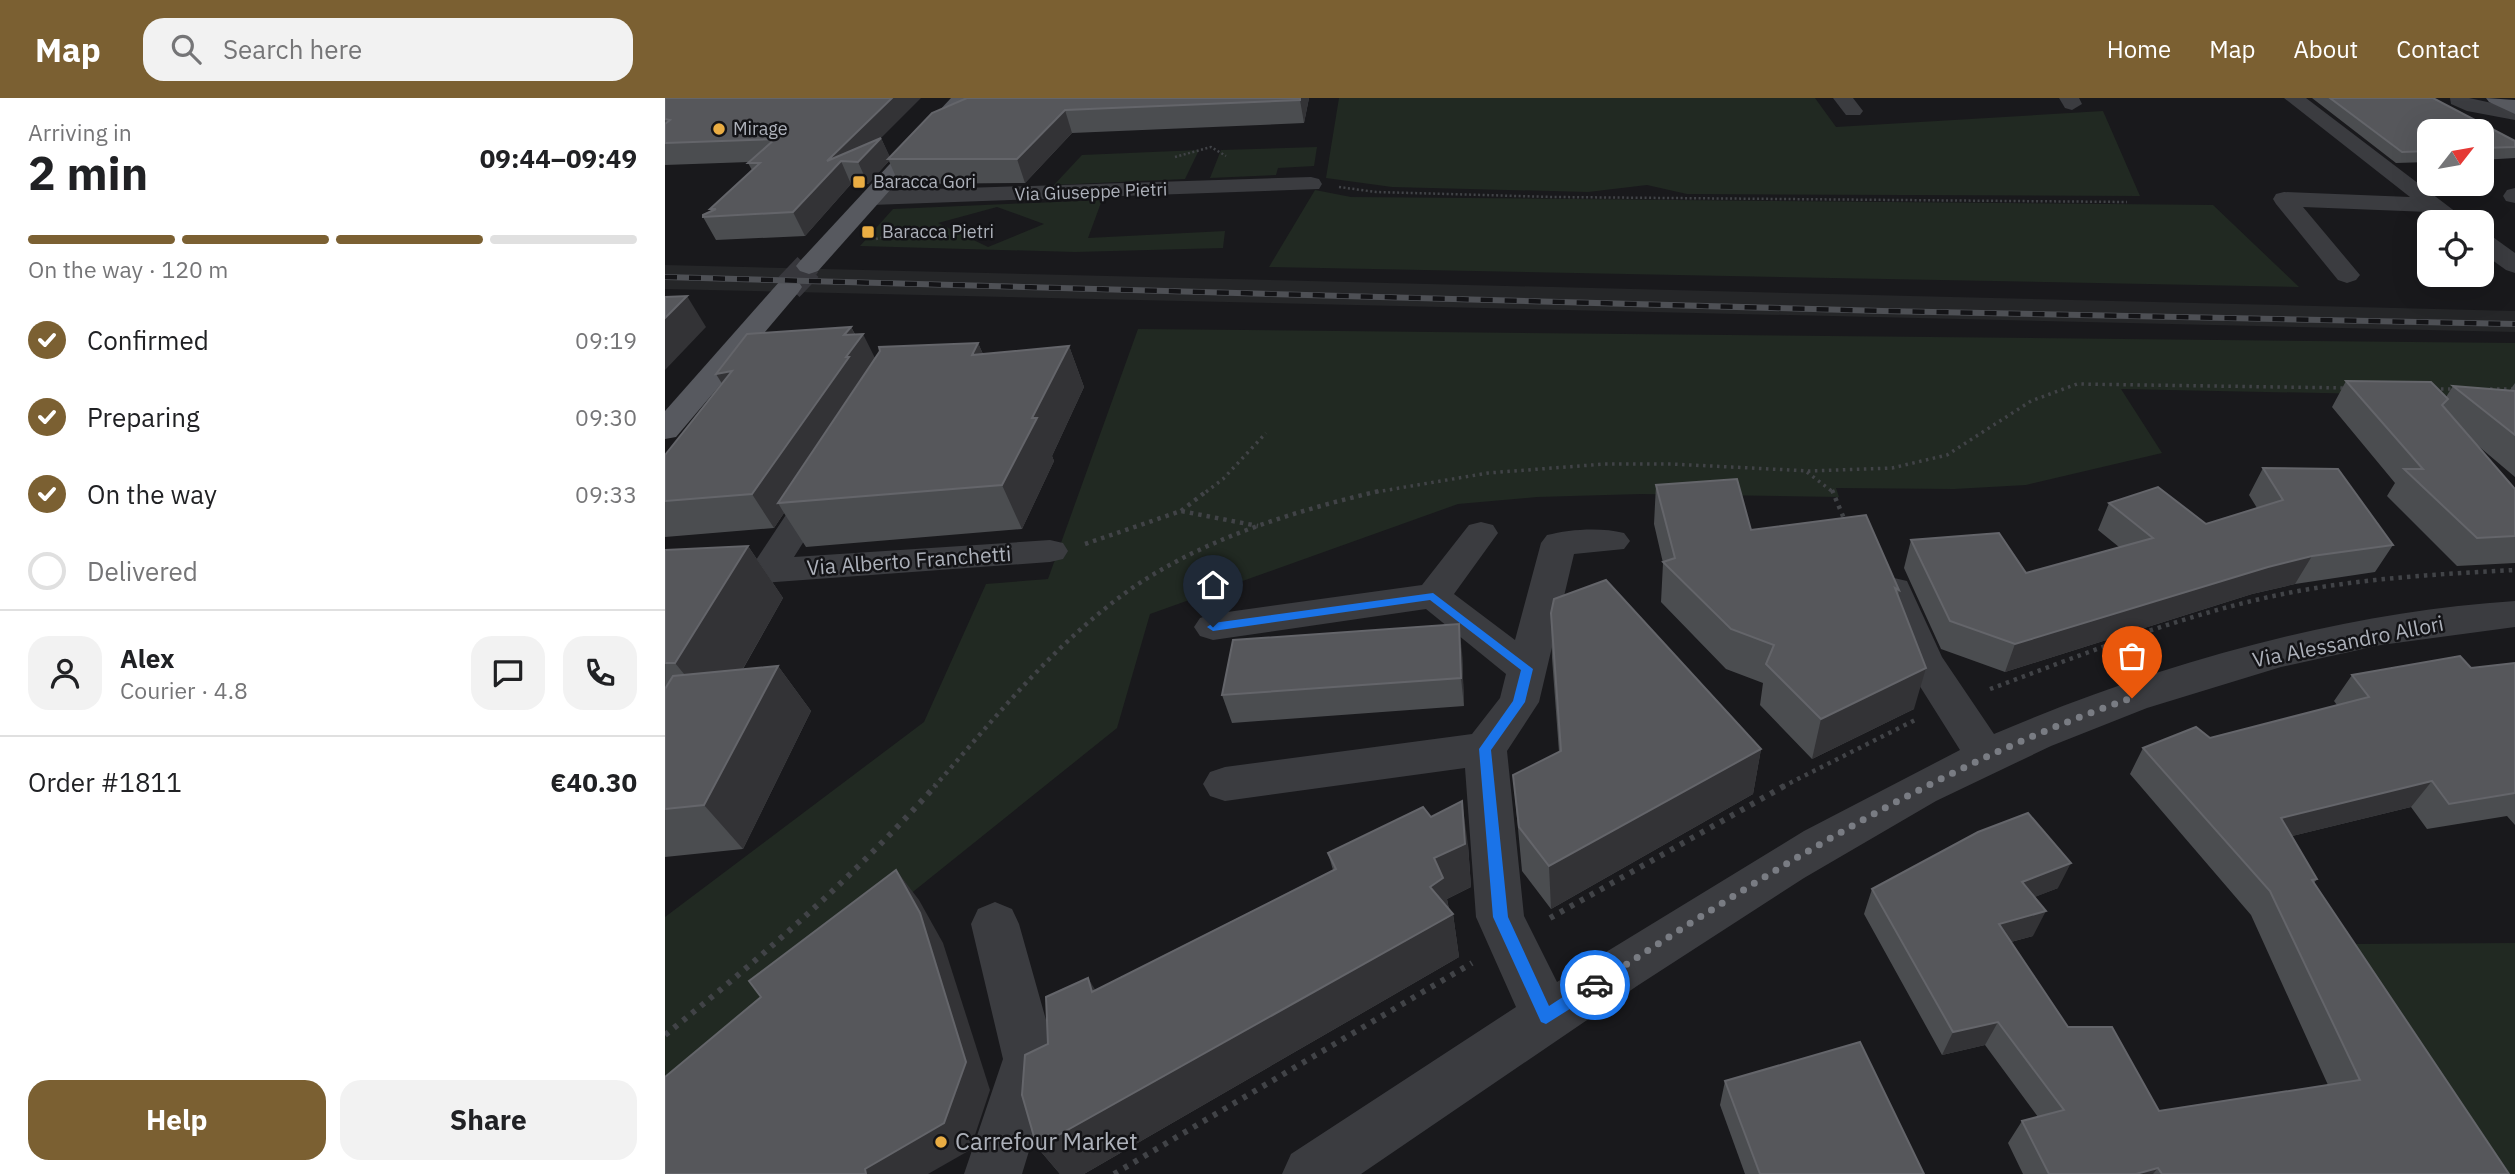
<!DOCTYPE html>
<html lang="en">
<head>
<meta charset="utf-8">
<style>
	:root { --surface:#fff; --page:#f2f2f2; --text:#202124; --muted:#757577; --line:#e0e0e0; --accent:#7b6032 }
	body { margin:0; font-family:"IBM Plex Sans",sans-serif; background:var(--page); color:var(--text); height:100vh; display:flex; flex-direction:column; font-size:26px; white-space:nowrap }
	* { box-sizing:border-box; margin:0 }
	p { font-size:23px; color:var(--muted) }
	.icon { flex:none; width:38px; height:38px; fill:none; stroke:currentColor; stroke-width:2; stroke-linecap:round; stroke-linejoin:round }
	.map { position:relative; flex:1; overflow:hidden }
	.side { display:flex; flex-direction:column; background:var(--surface); width:665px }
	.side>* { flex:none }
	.needle { width:46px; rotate:59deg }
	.fabs { position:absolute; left:1752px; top:21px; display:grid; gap:14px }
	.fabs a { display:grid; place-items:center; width:77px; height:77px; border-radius:14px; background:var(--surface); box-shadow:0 7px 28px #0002; font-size:35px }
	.pin { position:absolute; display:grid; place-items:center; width:60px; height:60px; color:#fff; margin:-72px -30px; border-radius:50% 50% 50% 0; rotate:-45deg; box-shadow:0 0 7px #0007 }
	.pin .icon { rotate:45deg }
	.courier { position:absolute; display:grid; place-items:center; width:70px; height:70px; margin:-35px; border:5px solid #1a73e8; border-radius:50%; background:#fff; color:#222; box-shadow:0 2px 9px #0007 }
	.headline em { font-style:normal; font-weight:800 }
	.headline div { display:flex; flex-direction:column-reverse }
	.headline { display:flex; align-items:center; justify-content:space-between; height:119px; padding:0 28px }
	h1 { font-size:46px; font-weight:800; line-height:52px }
	.bar { display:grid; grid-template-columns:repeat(4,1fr); gap:10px 7px; align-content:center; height:84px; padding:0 28px }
	.bar i { height:9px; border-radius:5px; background:var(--line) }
	.bar .current { background:var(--accent) }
	.bar p { grid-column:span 4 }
	.line { display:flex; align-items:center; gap:18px; padding:0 28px; border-top:2px solid var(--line) }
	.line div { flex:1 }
	.round { display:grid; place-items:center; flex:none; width:74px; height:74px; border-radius:21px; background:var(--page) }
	ol { padding:0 28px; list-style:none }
	li { display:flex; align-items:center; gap:21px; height:77px }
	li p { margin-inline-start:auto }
	li .icon { padding:7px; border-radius:50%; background:var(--accent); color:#fff; stroke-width:4 }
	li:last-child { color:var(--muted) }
	li i { width:38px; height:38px; border:4px solid var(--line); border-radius:50% }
	.button { display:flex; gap:14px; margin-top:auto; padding:14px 28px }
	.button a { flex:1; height:80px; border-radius:21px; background:var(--accent); color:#fff; font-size:28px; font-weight:800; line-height:80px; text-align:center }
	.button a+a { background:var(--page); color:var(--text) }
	header { display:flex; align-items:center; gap:42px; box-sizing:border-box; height:98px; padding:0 35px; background:var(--accent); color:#fff }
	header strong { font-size:33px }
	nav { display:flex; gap:38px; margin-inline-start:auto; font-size:24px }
	.search { width:490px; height:63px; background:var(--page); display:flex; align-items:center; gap:18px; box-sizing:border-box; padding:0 24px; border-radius:21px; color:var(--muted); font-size:26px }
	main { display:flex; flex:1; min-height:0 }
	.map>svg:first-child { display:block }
</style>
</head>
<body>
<header>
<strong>Map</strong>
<div class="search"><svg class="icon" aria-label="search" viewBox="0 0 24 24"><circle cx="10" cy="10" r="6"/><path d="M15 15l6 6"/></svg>Search here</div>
<nav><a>Home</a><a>Map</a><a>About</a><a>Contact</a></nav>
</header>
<main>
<section class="side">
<div class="headline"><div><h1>2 min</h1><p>Arriving in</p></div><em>09:44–09:49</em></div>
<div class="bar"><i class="current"></i><i class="current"></i><i class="current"></i><i></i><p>On the way · 120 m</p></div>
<ol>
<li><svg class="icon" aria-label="check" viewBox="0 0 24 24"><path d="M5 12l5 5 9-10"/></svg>Confirmed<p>09:19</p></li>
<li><svg class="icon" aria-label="check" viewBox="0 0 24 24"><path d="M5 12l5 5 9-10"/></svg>Preparing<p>09:30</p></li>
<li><svg class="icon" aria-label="check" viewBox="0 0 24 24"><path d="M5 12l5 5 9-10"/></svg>On the way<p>09:33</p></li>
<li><i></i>Delivered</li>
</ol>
<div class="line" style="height:126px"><a class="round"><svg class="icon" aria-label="person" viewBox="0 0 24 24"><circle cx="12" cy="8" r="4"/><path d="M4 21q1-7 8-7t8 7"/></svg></a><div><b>Alex</b><p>Courier · 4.8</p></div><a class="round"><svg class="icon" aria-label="chat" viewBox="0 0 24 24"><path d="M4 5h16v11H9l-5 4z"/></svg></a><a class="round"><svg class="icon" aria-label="phone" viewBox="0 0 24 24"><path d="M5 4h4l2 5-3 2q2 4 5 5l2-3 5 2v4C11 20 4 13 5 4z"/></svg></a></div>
<div class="line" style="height:91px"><div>Order #1811</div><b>€40.30</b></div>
<div class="button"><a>Help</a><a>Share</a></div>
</section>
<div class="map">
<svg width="1850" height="1076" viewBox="0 0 1850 1076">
	<rect width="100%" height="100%" fill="#19191c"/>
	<polygon fill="#252628" points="0,167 1850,213 1850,234 0,191"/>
	<g fill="#212922" fill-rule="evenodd">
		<polygon points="674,0 1150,0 1171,29 1438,13 1475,98 1022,96 982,87 923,94 727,89 661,80"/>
		<polygon points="652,49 649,68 613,70 611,77 545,80 556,52"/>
		<polygon points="534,52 520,81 389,87 417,57"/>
		<polygon points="650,92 686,99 1548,107 1634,189 604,169"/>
		<path d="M437,102L423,140L560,133L558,150L410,154L195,148L228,111ZM332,109L379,126L323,149L273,125Z"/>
		<polygon points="473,231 1850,245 1850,299 1456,291 1497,355 1361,387 1289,391 1171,390 1174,399 976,396 872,399 793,406 485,516 452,630 102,911 0,1002 0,819 259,624 321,486 383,481"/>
		<polygon points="1850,845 1850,1076 1822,1076 1691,846"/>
	</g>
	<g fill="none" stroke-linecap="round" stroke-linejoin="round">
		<polyline stroke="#37373c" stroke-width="22" stroke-dasharray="22 11" stroke-linecap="butt" points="142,171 144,168"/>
		<polyline stroke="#37373c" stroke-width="29" stroke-dasharray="29 15" stroke-linecap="butt" points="124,189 143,169"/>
		<g stroke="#414347" stroke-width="2.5" stroke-dasharray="2 2.5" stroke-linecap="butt">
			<polyline points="510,59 546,49 561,58"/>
			<polyline points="674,89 711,94 889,99 1462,104"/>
			<polyline points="211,141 254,130"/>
		</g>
		<g stroke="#414347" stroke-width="3.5" stroke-dasharray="2.5 4.5" stroke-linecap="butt">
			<polyline points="1769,291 1792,291"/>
			<polyline points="1825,291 1850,291"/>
			<polyline points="1142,374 1168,394"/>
			<polyline points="541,394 558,381 601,335"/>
			<polyline points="711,394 823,375 940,366 1006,366 1145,373 1227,370 1282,357 1366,303 1412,286 1683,290"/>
		</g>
		<g stroke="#414347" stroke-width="4.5" stroke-dasharray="3.5 5" stroke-linecap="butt">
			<polyline points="1167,392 1180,423"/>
			<polyline points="516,413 543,392"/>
			<polyline points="420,446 516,413 593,428"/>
			<path d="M1325,591C1424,554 1524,514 1628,494C1701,480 1776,476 1850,472"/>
			<path d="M269,689C329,621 389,546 463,493C538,440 630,413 718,392"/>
			<polyline points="1117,689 1252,621"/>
		</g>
		<g stroke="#414347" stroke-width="6" stroke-dasharray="4.5 7" stroke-linecap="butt">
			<polyline points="885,820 1121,687"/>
			<path d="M0,937C96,860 189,779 271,687"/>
			<polyline points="449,1076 807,865"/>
		</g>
		<g fill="#3b3c40" fill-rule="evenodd">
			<polygon points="1168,0 1188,0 1198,13 1195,17 1181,17"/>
			<polygon points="1394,0 1414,0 1417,6 1407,12 1400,10"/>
			<polygon points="1619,0 1641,0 1804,124 1777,124 1764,114 1638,109 1695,177 1691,182 1682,185 1673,182 1611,106 1608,101 1611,96 1619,94 1745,99"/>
			<polygon points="1785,0 1804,0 1850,10 1850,22 1802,13 1786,6"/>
			<polygon points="646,79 654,81 657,86 654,91 206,107 198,105 195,100 198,95 206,93"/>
			<polygon points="1850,90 1850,105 1841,103 1838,98 1842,92"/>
			<polygon points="1816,135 1825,137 1850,155 1850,175 1841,172 1816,154"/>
			<polygon points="158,376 170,379 175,386 129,459 385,442 398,445 403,453 398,461 385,464 0,492 0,468 91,462 146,379"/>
			<path d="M816,424L828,427L833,435L789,496L850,542L876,445L882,437C905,431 936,429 959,435L965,443L959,451L909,456L874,604L842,653L859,818L892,884L1139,733L1295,652L1239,563L1211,492L1216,483L1229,480L1242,483L1277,559L1329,636C1490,567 1675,514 1850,503V529L1716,547L1616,569L1482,610L1386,648L1271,703L1139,780L972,888L696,1076H617L626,1056L851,909L811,819L800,670L560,703L545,698L538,686L545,674L560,669L807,636L835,600L841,576L761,511L548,542L535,538L529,529L535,520L548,516L757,487L804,427Z"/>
			<polygon points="330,804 347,811 354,826 392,961 357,1076 299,1076 338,961 306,826 313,811"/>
		</g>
		<g fill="#57595f" fill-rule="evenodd">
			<polygon points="286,0 307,0 153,173 144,176 135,173 131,168 135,163"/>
			<polygon points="1821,0 1850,2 1850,16 1824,4"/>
			<polygon points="124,181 133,183 137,189 133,195 11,339 0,341 0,313 115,183"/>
		</g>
		<defs>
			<polyline id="rail" points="0,179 1218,213 1850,226"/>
		</defs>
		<use href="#rail" stroke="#4e5055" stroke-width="6"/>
		<use href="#rail" stroke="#141417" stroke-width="4.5" stroke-dasharray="12" stroke-linecap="butt"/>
	</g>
	<g fill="#4b4d50">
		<polygon points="0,0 216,40 225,60 302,0 644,0 639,25 407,35 360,85 234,86 224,63 203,86 186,86 140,138 51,142 38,119 46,113 45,111 87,72 83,65 84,64 0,67"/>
		<polygon points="1647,0 1768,0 1850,43 1850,60 1816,62 1816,33 1764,33 1764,64 1731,65"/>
		<polygon points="186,229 190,236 210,260 313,245 318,256 404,248 419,289 387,358 389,363 357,431 141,449 119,415 109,430 0,439 0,357"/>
		<polygon points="1681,283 1781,299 1788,288 1845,292 1850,285 1850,379 1811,346 1850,391 1850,465 1792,468 1722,398 1730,385 1667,309"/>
		<polygon points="1598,370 1728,447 1710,474 1630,486 1587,496 1340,574 1276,551 1239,470 1246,442 1361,475 1454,449 1433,432 1444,405 1541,426 1592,410 1584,397"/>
		<polygon points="991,387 1086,432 1234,492 1233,498 1249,611 1147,661 1095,607 1098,585 1061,571 996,504 998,465 989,426"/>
		<polygon points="83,448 118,500 78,571 113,568 146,613 78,751 0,759 0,452"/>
		<polygon points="886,515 1096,651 1088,696 886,811 857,773 848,677 894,654 887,560"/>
		<polygon points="797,554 799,608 567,625 557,597"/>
		<polygon points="1850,565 1850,727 1842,718 1762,731 1746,709 1627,738 1652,781 1649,785 1844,1076 1358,1076 1343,1045 1357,1023 1373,1019 1320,947 1277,957 1199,816 1207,791 1393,790 1369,799 1368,838 1346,844 1403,929 1494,1013 1663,987 1586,817 1465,676 1478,650 1545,640 1672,607 1669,603 1687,577 1806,570"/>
		<polygon points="766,719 803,747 806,789 782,801 784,811 788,816 794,859 419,1076 395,1076 372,1049 383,946 430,892 668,772 663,755"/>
		<polygon points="1060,983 1259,1076 1080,1076 1055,1007"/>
	</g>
	<g fill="#333336">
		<polygon points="227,0 256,0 216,40 226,61 223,61 224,63 203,86 193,64 176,63 186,86 140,138 128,114 162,63"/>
		<polygon points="635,0 644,0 639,25 635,2"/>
		<polygon points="400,12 407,35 360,85 352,61"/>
		<polygon points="22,198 41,229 0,272 0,220"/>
		<polygon points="186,229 193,243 198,236 214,268 113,405 119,415 109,430 87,396 179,237"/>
		<polygon points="313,245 331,286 307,257"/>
		<polygon points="404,248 419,289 387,358 389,363 357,431 337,387 367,320"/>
		<polygon points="67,273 71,308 51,276"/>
		<polygon points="83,448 118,500 52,616 10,565"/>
		<polygon points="1647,458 1630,486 1587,496 1340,574 1350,546 1603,469"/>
		<polygon points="794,526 797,554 799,608 796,580"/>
		<polygon points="113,568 146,613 78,751 39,707"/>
		<polygon points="1261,570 1249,611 1147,661 1156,621"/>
		<polygon points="1096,651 1088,696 886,811 884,768"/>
		<polygon points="1767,683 1746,709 1598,745 1616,720"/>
		<polygon points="797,703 803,747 806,789 782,801 785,818 788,816 794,859 419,1076 395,1076 372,1049 765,789 769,760"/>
		<polygon points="1406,765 1393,790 1345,809 1357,784"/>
		<polygon points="231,772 254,802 278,845 325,992 305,1052 263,1076 201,1076 200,1071"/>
		<polygon points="1381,813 1368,838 1323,850 1334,826"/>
		<polygon points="423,880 448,921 427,894"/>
		<polygon points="1333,924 1320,947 1277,957 1288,934"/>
		<polygon points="1493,1070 1488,1076 1471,1076"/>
	</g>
	<g fill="#56575b" stroke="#64656a" stroke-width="2">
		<polygon points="0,0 227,0 162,63 216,40 193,64 176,63 128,114 38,119 38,117 51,111 45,111 95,65 83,65 110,41 0,45 0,26 5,22 0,21"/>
		<polygon points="302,0 635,0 635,2 400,12 352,61 223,61 267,15"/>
		<polygon points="1665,0 1768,0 1850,43 1850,49 1816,50 1816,33 1764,33 1764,53 1737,54"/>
		<polygon points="22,198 0,220 0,199"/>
		<polygon points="186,229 179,237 198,236 181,259 184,259 87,396 0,403 0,357 67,273 51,276 82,236"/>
		<polygon points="313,245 307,257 404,248 367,320 372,320 337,387 113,405 215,253 214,249"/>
		<polygon points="1681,283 1766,284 1783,301 1777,307 1850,391 1850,438 1812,440 1739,371 1758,371"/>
		<polygon points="1788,288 1850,293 1850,337"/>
		<polygon points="1598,370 1673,371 1728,447 1647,458 1603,469 1350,546 1285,523 1246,442 1334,435 1361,475 1488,440 1444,405 1493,389 1541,426 1618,402"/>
		<polygon points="1072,381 1086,432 1201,417 1234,492 1230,490 1261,570 1156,621 1101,566 1109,547 1066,531 998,464 1010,460 991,387"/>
		<polygon points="83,448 10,565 0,565 0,452"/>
		<polygon points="941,482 1096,651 884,768 854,729 848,677 896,653 886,515 889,501"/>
		<polygon points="794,526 796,580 557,597 568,542"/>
		<polygon points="1795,558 1806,570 1850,565 1850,695 1784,706 1767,683 1616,720 1652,781 1647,782 1844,1076 1497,1076 1493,1070 1471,1076 1384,1076 1357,1023 1399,1012 1333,924 1288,934 1207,791 1313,734 1363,715 1406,765 1357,784 1381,813 1334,826 1403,929 1447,929 1494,1013 1695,982 1605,793 1478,650 1531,629 1545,640 1704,599 1687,577"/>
		<polygon points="113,568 39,707 0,711 0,591 8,578"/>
		<polygon points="797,703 800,746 769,760 778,780 765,789 788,816 372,1049 357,997 360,957 383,946 381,899 423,880 427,894 671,771 663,755 758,709 766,719"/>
		<polygon points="231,772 255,815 301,964 279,1025 200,1071 201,1076 0,1076 0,979 96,899 84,883"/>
		<polygon points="1195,944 1259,1076 1095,1076 1060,983"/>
	</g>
	<polygon fill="#1a73e8" points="768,495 868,571 860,604 826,652 843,819 884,908 924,882 935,882 937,887 935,892 881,926 876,924 828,819 814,651 848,603 856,572 765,502 548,533 542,529 548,525"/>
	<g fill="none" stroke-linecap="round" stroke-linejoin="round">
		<path stroke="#797c83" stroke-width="7" stroke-dasharray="0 12.6" d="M930,887C1099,776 1274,666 1467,600"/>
	</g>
	<g fill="#eaad43" stroke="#141417" stroke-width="2.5">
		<circle cx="54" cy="31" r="7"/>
		<rect x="187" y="77" width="14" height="14" rx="3.5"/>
		<rect x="196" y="127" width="14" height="14" rx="3.5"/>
		<circle cx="276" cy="1044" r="7"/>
	</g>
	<g text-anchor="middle" stroke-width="5" stroke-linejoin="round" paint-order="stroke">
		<g font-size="18" fill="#adb1ba" stroke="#141417" text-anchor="start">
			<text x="68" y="37">Mirage</text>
			<text x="208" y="90">Baracca Gori</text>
			<text x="217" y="140">Baracca Pietri</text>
		</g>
		<g font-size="18" fill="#adb1ba" stroke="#141417">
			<text transform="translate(426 94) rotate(-2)" y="6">Via Giuseppe Pietri</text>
		</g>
		<g font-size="21" fill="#adb1ba" stroke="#141417">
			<text transform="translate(244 463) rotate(-4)" y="7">Via Alberto Franchetti</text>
			<text transform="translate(1683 544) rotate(-11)" y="7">Via Alessandro Allori</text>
		</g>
		<g font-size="24" fill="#adb1ba" stroke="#141417" text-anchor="start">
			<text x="290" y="1052">Carrefour Market</text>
		</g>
	</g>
</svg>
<div class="fabs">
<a><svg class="needle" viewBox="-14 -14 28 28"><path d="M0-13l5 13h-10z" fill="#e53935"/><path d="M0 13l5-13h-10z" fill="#757577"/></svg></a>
<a><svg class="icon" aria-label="locate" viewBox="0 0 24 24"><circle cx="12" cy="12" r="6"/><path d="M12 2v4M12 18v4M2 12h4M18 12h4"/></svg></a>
</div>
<div class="pin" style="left:1467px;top:600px;background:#ea580c"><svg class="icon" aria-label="bag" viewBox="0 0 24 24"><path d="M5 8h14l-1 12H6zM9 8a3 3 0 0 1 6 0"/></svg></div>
<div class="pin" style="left:548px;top:529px;background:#1f2937"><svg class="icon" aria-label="home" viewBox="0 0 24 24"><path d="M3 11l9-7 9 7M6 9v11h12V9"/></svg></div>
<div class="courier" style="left:930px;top:887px"><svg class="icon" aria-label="car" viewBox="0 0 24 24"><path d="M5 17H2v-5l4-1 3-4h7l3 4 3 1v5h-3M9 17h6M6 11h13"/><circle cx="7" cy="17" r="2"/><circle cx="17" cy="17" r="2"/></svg></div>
</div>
</main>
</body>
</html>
